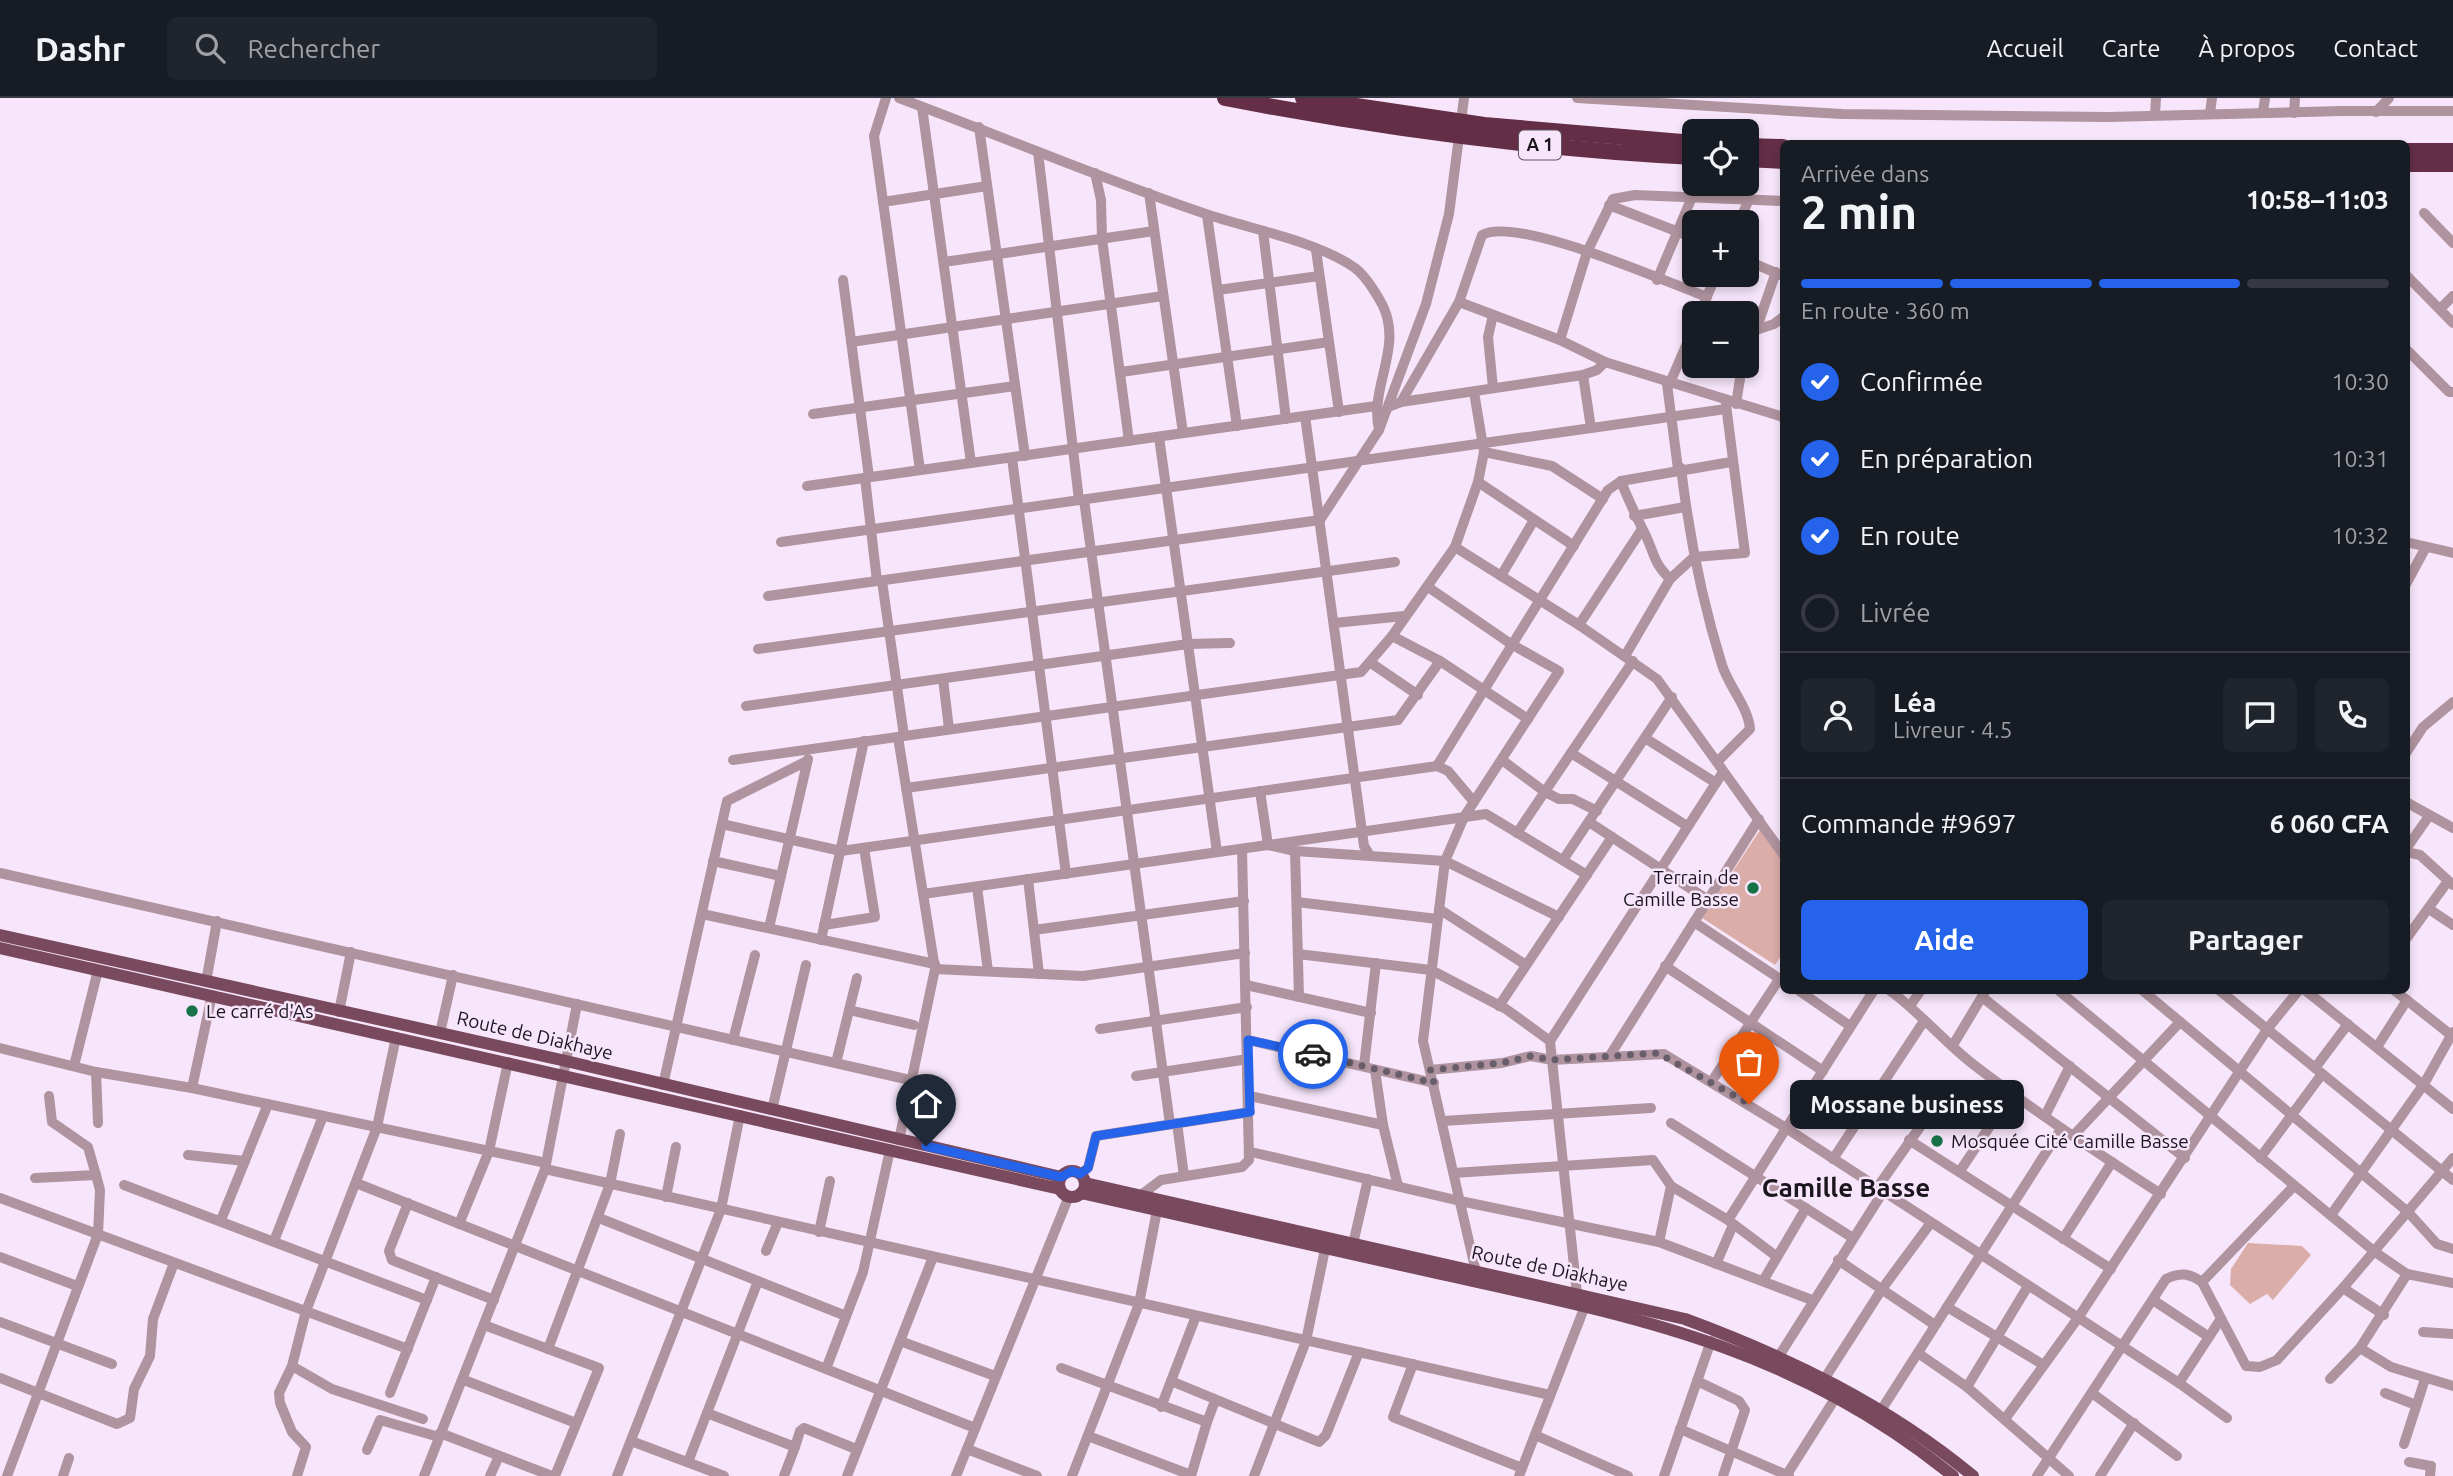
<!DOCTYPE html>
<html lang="fr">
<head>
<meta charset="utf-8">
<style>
	:root { --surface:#171b24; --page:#20242c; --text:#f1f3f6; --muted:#9ea1a6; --line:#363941; --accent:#2563eb }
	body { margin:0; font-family:Ubuntu,sans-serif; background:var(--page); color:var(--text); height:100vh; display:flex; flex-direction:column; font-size:26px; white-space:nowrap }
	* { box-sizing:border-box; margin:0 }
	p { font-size:23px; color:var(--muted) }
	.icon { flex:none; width:38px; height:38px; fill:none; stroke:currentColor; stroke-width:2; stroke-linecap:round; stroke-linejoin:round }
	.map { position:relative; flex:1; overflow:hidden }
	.side { position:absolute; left:1780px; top:42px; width:630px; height:854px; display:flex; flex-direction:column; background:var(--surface); border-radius:10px; box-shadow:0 4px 10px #0003 }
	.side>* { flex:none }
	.buttons { position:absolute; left:1682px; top:21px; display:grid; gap:14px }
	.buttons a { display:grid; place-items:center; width:77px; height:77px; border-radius:10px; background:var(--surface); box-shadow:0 4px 10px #0003; font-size:35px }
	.pin { position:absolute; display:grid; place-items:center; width:60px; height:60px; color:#fff; margin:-72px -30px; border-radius:50% 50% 50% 0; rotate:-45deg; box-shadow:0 0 7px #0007 }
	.pin .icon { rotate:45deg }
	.courier { position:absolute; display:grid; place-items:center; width:70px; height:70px; margin:-35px; border:5px solid #2563eb; border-radius:50%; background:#fff; color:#222; box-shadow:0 2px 9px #0007 }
	.bubble { position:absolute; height:49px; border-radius:10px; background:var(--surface); box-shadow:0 4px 10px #0003; font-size:23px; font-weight:600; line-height:49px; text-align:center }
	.summary em { font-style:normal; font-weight:600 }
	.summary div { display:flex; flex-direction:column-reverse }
	.summary { display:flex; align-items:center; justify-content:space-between; height:119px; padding:0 21px }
	h1 { font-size:46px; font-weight:600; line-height:52px }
	.bar { display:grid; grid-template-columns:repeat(4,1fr); gap:10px 7px; align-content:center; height:84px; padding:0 21px }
	.bar i { height:9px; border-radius:5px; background:var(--line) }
	.bar .active { background:var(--accent) }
	.bar p { grid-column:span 4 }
	.line { display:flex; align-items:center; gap:18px; padding:0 21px; border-top:2px solid var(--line) }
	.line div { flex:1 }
	.round { display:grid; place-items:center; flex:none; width:74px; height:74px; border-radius:10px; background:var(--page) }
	ol { padding:0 21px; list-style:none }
	li { display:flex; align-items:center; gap:21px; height:77px }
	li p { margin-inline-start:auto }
	li .icon { padding:7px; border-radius:50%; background:var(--accent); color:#fff; stroke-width:4 }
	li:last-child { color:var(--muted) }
	li i { width:38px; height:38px; border:4px solid var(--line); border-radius:50% }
	.button { display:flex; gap:14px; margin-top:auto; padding:14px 21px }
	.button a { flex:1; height:80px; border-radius:10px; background:var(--accent); color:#fff; font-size:28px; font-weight:600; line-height:80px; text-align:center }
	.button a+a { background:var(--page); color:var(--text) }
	header { display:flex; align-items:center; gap:42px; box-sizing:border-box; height:98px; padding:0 35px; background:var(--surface); border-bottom:2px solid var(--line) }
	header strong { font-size:33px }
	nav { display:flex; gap:38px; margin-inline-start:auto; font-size:24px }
	.search { width:490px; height:63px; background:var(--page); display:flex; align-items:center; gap:18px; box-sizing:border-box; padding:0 24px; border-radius:10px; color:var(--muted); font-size:26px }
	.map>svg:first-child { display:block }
</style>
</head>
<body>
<header>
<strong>Dashr</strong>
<div class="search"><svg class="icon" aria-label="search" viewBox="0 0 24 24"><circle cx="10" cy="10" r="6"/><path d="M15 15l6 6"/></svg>Rechercher</div>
<nav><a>Accueil</a><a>Carte</a><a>À propos</a><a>Contact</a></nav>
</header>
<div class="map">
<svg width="2453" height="1378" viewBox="0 0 2453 1378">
	<rect width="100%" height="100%" fill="#f7e6fb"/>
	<g fill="#dbada8">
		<polygon points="1762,729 1783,759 1783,855 1775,867 1702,820"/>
		<polygon points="2248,1145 2302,1148 2311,1157 2273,1202 2267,1196 2250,1206 2230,1187 2231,1171"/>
	</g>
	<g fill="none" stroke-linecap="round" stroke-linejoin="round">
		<g stroke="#af939e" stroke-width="10">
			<polyline points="886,0 874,38 920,372"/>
			<path d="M899,0C1001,38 1102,81 1206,116C1250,131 1317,143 1355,170C1367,179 1376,195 1383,208C1403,251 1369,289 1379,332"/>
			<polyline points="1577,0 1842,16 2109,19 2342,13 2453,13"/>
			<polyline points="922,9 971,365"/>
			<polyline points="2263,14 2265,0"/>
			<polyline points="2376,14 2389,0"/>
			<polyline points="2210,15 2212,0"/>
			<polyline points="2294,15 2295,0"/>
			<polyline points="2155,17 2156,0"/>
			<polyline points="979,29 1025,358"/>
			<polyline points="1038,54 1079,402"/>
			<polyline points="1095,75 1101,102 1102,141 1129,343"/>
			<polyline points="1149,95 1183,335"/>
			<polyline points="883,104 987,88"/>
			<polyline points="1609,107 1694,140"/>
			<polyline points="2424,115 2453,145"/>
			<polyline points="1207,117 1237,328"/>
			<polyline points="1739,124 1749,101"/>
			<polyline points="1263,133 1286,321"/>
			<polyline points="1316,152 1339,314"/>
			<polyline points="1746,162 1783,178"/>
			<polyline points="944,164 1154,133"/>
			<polyline points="2406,177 2453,225"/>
			<polyline points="843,182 869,379"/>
			<polyline points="1657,182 1692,99"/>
			<polyline points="1218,192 1319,178"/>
			<path d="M1459,204L1482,137C1516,117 1666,184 1707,199"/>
			<polyline points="2440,211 2453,198"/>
			<polyline points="1700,215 1716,177"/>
			<polyline points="1493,217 1488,239 1493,290"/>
			<polyline points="1756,232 1776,174"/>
			<polyline points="1560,242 1587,154 1613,101 1635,97 1783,103"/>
			<polyline points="851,244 1163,198"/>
			<polyline points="1746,249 1756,232 1774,226 1783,219"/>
			<polyline points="2406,251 2449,294 2453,294"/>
			<polyline points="1121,274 1329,244"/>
			<polyline points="1583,277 1591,330"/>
			<polyline points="1667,286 1678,371"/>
			<polyline points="1669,287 1694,229"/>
			<polyline points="1401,304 1583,277 1597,272 1605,264"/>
			<polyline points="1736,306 1742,268"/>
			<polyline points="1388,309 1401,304 1459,204 1560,242 1605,264 1783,319"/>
			<polyline points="813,316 1015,288"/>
			<polyline points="1305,318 1364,748 1369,756"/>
			<polyline points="1159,339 1217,754"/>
			<polyline points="1484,354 1552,368 1603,401"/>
			<polyline points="1012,360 1066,776"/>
			<path d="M1681,370C1689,437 1702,503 1722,567C1729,589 1748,608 1750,631L1717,664"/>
			<polyline points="865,380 877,483"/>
			<path d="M1621,383C1628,402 1637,420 1646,438C1655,457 1653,464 1670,481L1694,459L1745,455L1726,307"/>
			<polyline points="1478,384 1574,448"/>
			<polyline points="807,388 1376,308"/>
			<polyline points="1084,402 1170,1026"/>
			<polyline points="1634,418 1685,409"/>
			<polyline points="781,444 1726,311"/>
			<polyline points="2406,444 2453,455"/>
			<polyline points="1455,449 1579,527 1657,581 1783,756"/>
			<polyline points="1501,478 1534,422"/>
			<polyline points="882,483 904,638"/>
			<polyline points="2406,486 2426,449"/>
			<polyline points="1428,489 1511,546 1559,573 1464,719 1445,763 1423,943 1476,1174"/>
			<polyline points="768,498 1320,422 1379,332 1426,206 1449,116 1464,0"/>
			<polyline points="1334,525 1404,518"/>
			<polyline points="1579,527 1642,431"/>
			<polyline points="1392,538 1440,563 1528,621"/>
			<polyline points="758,551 1395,464"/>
			<polyline points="1625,558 1670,481"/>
			<polyline points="1371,565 1418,597"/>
			<polyline points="943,581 949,631"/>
			<polyline points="746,608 1188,546 1230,545"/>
			<polyline points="898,639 935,871 899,1042"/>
			<polyline points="1645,640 1716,685"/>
			<polyline points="1571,655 1687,728"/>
			<polyline points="2406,655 2423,629 2453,604"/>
			<polyline points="733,662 1361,574 1392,538 1455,449 1478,384 1484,354 1474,294"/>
			<polyline points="1502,662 1545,694 1559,701 1573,701 1597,713"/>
			<polyline points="1437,668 1608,392 1621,383 1731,364"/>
			<polyline points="906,690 1398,622 1440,563"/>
			<polyline points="1260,693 1268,747 1295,753 1445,763 1559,819"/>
			<polyline points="2406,704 2453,730"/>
			<polyline points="1589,724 1708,802"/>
			<polyline points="722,726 841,753 1437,668 1448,673 1474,704"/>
			<polyline points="1517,735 1633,563"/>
			<polyline points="2406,751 2429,718"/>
			<polyline points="1295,753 1299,899"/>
			<polyline points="2406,754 2420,757 2453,787"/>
			<polyline points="1563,762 1672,599"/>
			<polyline points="713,763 781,778"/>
			<polyline points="0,775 910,982"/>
			<polyline points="1028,781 1039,876"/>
			<polyline points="977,789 988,873"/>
			<polyline points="923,796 1486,716 1587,777"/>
			<polyline points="1297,804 1437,821"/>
			<polyline points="1439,811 1526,867"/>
			<polyline points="2429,811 2453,827"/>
			<polyline points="702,816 935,866"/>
			<polyline points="1694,824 1783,883"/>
			<polyline points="824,827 875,819 864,750"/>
			<polyline points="769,830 808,661"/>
			<polyline points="1034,832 1244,803"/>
			<polyline points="2406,841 2448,783"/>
			<polyline points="821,842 864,643"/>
			<polyline points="1298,856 1431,872 1506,911 1550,943"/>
			<polyline points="1665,868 1823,973"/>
			<polyline points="935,871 1083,878 1245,855"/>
			<polyline points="206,884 217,823"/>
			<polyline points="1246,887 1371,915"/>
			<polyline points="1798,892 1850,928"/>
			<path d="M1889,892C1920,914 1944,944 1974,967C2034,1013 2097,1055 2161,1096"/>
			<polyline points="2058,892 2375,1154 2407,1176 2453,1185"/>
			<polyline points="2142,892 2408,1114 2437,1146 2453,1151"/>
			<polyline points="2219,892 2453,1082"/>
			<polyline points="2305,892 2453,1011"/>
			<polyline points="2394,892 2451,937"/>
			<polyline points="1982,899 2185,1060"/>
			<polyline points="1499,908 1612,739"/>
			<polyline points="1910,908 1921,892"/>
			<polyline points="849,912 914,927"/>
			<polyline points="339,914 351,854"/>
			<polyline points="1100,931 1247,909"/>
			<polyline points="440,935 453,877"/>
			<polyline points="733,942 755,857"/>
			<polyline points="1248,942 1434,985"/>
			<polyline points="1953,947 1986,892"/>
			<polyline points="2377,949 2407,902"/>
			<polyline points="0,950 96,974 192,990 546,1065"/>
			<polyline points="1609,959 1759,721"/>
			<polyline points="836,965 857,880"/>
			<polyline points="74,968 98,872"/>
			<polyline points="1364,968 1376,865"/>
			<polyline points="2315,970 2348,926"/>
			<polyline points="1375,972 1383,1027 1398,1088"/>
			<polyline points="1430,972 1502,965 1531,958 1552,962 1664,956 1786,1030 2179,1285 2227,1320"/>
			<polyline points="96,974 98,1025"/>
			<polyline points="1136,978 1248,961"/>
			<polyline points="1712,983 1780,880"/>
			<polyline points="663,987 727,703 807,663"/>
			<polyline points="192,990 212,897"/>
			<polyline points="49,998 52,1024 88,1049 96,1077"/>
			<polyline points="1250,998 1383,1027"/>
			<polyline points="772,1012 806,867"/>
			<polyline points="2045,1018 2070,968"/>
			<polyline points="1443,1023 1651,1010"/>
			<polyline points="1177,1025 1184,1078"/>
			<polyline points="1671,1025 1853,1140"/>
			<polyline points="2073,1038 2180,924"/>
			<polyline points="1909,1042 2111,1171"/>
			<polyline points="1251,1054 1460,1103 1659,1144 1812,1202"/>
			<polyline points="188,1057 245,1063"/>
			<polyline points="2260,1060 2322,976"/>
			<polyline points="1833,1061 1924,923"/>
			<polyline points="545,1071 1550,1297"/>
			<polyline points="1960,1073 2012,995"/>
			<polyline points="1454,1075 1653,1062 1671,1088 1728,1122 1776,1158"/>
			<polyline points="1080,1076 1088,1070 1096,1038 1250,1014"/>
			<polyline points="356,1085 975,1330"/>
			<polyline points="124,1087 427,1202"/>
			<polyline points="1877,1090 1927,1019 1937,1015"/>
			<polyline points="1141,1097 1161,1082 1242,1069 1249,1062 1242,751"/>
			<polyline points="666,1099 676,1049"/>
			<polyline points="0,1100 408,1251"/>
			<polyline points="408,1105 389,1153 392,1162 494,1202"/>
			<polyline points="2331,1117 2424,986 2453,934"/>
			<polyline points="599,1120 846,1218"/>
			<polyline points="221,1122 268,1006"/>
			<polyline points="1728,1122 1874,892"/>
			<polyline points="459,1126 489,1053 508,964"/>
			<polyline points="819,1134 830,1083"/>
			<polyline points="2063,1141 2112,1064"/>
			<polyline points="274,1143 323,1018"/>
			<polyline points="1659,1144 1671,1088"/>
			<polyline points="1353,1146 1368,1081"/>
			<polyline points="766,1153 778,1124"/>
			<polyline points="0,1159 77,1188"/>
			<polyline points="1838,1162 1935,1227"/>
			<polyline points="1716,1166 1733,1127"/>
			<polyline points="1763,1183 1806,1110"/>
			<polyline points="2202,1184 2294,1088"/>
			<polyline points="2343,1190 2453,1060"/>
			<polyline points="2153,1202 2209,1239"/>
			<polyline points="1947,1209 2042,1266"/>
			<polyline points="0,1224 112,1266"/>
			<polyline points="484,1227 599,1270 555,1378"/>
			<polyline points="2423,1234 2453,1236"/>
			<polyline points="900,1243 995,1278"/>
			<polyline points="2360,1250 2391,1269 2453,1288"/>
			<polyline points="548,1251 610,1086 620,1036"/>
			<polyline points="1918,1255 1967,1289 2069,1378"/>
			<polyline points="1779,1258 1883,1094"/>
			<polyline points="1413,1266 1393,1319 1522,1370"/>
			<polyline points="292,1268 332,1291 423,1321"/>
			<polyline points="1061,1270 1207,1324 1215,1303"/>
			<polyline points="826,1271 863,1174 890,1052"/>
			<polyline points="0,1280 117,1326 130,1320 134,1291 150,1258 153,1221 174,1165"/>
			<polyline points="1825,1280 1882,1191 1930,1126"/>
			<polyline points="2330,1281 2360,1250 2407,1176"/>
			<polyline points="464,1282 576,1325"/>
			<polyline points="1171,1283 1319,1344 1326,1337 1359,1254"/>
			<polyline points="1697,1283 1739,1303 1745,1312 1723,1378"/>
			<polyline points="2179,1285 2220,1222"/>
			<polyline points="1967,1289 2028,1188"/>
			<polyline points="390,1295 436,1179"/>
			<polyline points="2092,1295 2177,1358"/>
			<polyline points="2385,1295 2416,1307"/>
			<polyline points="1161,1309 1196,1218"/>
			<polyline points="707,1315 795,1349 800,1333 804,1330 856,1351"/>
			<polyline points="1878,1317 2061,1031"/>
			<polyline points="2005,1321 2078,1220 2268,930 2299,892"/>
			<polyline points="1680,1331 1789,1378"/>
			<polyline points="440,1335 552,1378"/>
			<polyline points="1535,1337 1628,1378"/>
			<polyline points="1088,1338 1191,1377"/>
			<polyline points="631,1343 724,1378"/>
			<polyline points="2404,1346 2425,1281"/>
			<polyline points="967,1351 1037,1378"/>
			<polyline points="367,1352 380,1322 439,1339"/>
			<polyline points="688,1364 758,1183"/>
			<polyline points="2409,1364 2431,1368 2430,1378"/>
			<polyline points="7,1378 98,1136 100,1092 96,1077 35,1080"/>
			<polyline points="63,1378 69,1360"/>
			<polyline points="297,1378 306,1349 292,1334 280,1305 279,1295 292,1268 306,1213 377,1029 396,939"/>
			<polyline points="424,1378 545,1071 577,906"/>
			<polyline points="490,1378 499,1358"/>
			<polyline points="617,1378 721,1111 740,1017"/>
			<polyline points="784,1378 795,1349"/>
			<polyline points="847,1378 933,1159"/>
			<polyline points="956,1378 1069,1098"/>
			<polyline points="1072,1378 1139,1206 1157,1112"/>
			<polyline points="1191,1378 1207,1324"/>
			<polyline points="1254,1378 1306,1243 1325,1151"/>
			<polyline points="1519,1378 1585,1208 1577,1196 1550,943 1723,674"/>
			<polyline points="1664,1378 1711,1243"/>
			<polyline points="1786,1378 1836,1299"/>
			<path d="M2037,1378L2166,1181C2180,1174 2189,1175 2202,1184L2246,1268L2260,1269L2277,1262L2343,1190L2384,1217"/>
			<polyline points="2100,1378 2134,1325"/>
		</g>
		<g stroke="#79495d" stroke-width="12">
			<polyline points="0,837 566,963 1061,1079"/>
			<polyline points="0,850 1060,1091"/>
			<circle cx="1072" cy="1086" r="13"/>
			<path d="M1085,1085L1685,1221C1788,1259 1887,1307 1973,1378"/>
			<path d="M1081,1095C1198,1122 1315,1148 1432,1174C1630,1218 1790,1246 1953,1378"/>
		</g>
		<g stroke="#642e47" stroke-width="16">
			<path d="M1225,0C1380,30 1537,51 1694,59"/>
			<polyline points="1303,0 1484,27 1694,45"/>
			<polyline points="1746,48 1783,49"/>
			<polyline points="2406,53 2453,53"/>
			<polyline points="1746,61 1783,63"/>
			<polyline points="2406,66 2453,66"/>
		</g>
	</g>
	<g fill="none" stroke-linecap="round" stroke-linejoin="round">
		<polyline stroke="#685e6b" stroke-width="7" stroke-dasharray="0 12.6" points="1313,956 1434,985 1430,972 1502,965 1531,958 1552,962 1658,955 1749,1006"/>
		<polyline stroke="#2563eb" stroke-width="9" points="926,1048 1061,1079 1072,1073 1080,1076 1088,1070 1096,1038 1250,1014 1248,942 1313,956"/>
	</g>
	<g fill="#187247" stroke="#f7e6fb" stroke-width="2.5">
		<circle cx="1753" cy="790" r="7"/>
		<circle cx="192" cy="913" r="7"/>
		<circle cx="1937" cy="1043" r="7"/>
	</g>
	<g text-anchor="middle" stroke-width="5" stroke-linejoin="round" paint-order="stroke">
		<rect fill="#f7e6fb" stroke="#5d5460" stroke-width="2" x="1519" y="32.5" width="42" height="29" rx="5"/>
		<g font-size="18" font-weight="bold" fill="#1b151d">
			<text x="1540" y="53">A 1</text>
		</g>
		<g font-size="19" fill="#1b151d" stroke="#f7e6fb" text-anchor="start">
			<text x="1739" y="786" text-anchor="end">Terrain de<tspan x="1739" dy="22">Camille Basse</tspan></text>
			<text x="206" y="920">Le carré d'As</text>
			<text x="1951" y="1050">Mosquée Cité Camille Basse</text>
		</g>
		<g font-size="19" fill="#1b151d" stroke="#f7e6fb">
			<text transform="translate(535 937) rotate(13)" y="7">Route de Diakhaye</text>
			<text transform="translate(1550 1170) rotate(12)" y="7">Route de Diakhaye</text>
		</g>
		<g font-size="26" font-weight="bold" fill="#1b151d" stroke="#f7e6fb">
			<text x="1846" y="1099">Camille Basse</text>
		</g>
	</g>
</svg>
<div class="buttons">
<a><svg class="icon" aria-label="locate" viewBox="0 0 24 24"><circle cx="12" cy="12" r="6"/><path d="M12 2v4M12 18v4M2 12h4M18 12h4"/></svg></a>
<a>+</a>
<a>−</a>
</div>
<div class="pin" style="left:1749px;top:1006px;background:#ea580c"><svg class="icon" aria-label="bag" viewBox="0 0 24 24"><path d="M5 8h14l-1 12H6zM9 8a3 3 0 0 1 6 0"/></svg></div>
<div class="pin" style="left:926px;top:1048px;background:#1f2937"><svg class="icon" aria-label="home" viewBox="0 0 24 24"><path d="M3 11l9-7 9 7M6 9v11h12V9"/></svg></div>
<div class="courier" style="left:1313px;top:956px"><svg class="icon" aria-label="car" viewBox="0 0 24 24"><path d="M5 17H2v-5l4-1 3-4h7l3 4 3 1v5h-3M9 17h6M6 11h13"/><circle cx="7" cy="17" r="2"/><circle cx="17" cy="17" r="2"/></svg></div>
<div class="bubble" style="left:1790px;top:982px;width:234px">Mossane business</div>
<section class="side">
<div class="summary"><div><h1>2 min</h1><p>Arrivée dans</p></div><em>10:58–11:03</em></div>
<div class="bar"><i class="active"></i><i class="active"></i><i class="active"></i><i></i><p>En route · 360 m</p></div>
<ol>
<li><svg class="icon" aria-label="check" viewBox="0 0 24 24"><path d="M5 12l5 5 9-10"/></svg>Confirmée<p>10:30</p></li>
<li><svg class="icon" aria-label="check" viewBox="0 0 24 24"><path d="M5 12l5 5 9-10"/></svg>En préparation<p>10:31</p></li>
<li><svg class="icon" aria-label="check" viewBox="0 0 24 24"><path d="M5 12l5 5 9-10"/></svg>En route<p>10:32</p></li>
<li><i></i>Livrée</li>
</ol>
<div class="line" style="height:126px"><a class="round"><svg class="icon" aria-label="person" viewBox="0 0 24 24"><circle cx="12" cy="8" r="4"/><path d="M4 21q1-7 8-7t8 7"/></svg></a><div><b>Léa</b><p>Livreur · 4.5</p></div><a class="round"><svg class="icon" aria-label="chat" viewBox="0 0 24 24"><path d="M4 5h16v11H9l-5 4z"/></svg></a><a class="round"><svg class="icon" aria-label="phone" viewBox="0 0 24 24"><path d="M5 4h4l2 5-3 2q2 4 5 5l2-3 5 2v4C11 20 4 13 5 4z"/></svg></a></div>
<div class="line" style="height:91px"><div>Commande #9697</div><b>6 060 CFA</b></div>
<div class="button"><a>Aide</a><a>Partager</a></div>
</section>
</div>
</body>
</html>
